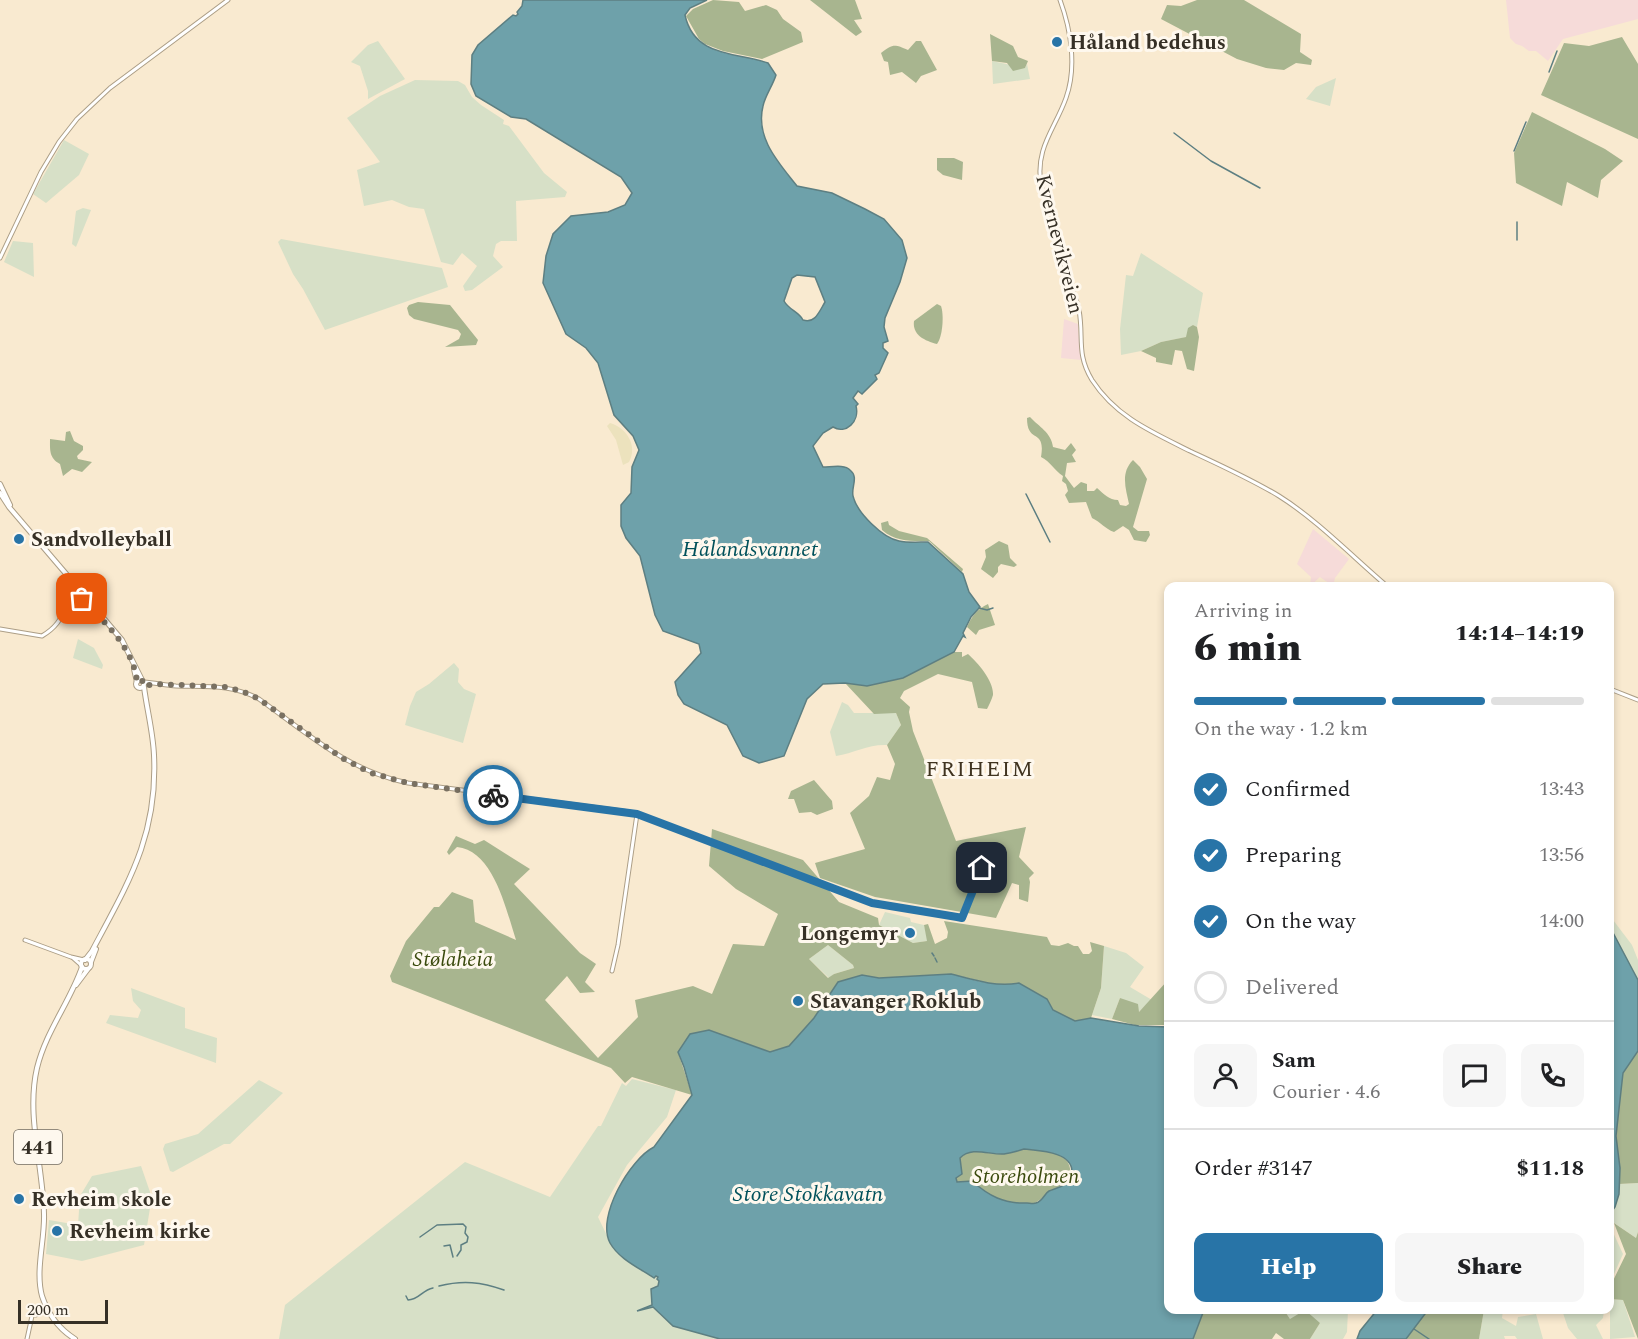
<!DOCTYPE html>
<html lang="en">
<head>
<meta charset="utf-8">
<style>
	:root { --surface:#fff; --page:#f6f6f6; --text:#202124; --muted:#757577; --line:#e0e0e0; --accent:#2874a7 }
	body { margin:0; font-family:Spectral,serif; background:var(--page); color:var(--text); height:100vh; display:flex; flex-direction:column; font-size:22px; white-space:nowrap }
	* { box-sizing:border-box; margin:0 }
	p { font-size:20px; color:var(--muted) }
	.icon { flex:none; width:33px; height:33px; fill:none; stroke:currentColor; stroke-width:2; stroke-linecap:round; stroke-linejoin:round }
	.map { position:relative; flex:1; overflow:hidden }
	.details { position:absolute; left:1164px; top:582px; width:450px; height:732px; display:flex; flex-direction:column; background:var(--surface); border-radius:12px; box-shadow:0 3px 9px #0003 }
	.details>* { flex:none }
	.scale { position:absolute; left:18px; bottom:15px; width:90px; box-sizing:border-box; padding-left:6px; border:3px solid #363026; border-top:0; font-size:16px; line-height:21px; white-space:nowrap; color:#363026; -webkit-text-stroke:4px #fef8ee; paint-order:stroke }
	.pin { position:absolute; display:grid; place-items:center; width:51px; height:51px; color:#fff; margin:-26px; border-radius:12px; box-shadow:0 3px 9px #0006 }
	.courier { position:absolute; display:grid; place-items:center; width:60px; height:60px; margin:-30px; border:4px solid #2874a7; border-radius:50%; background:#fff; color:#222; box-shadow:0 2px 8px #0007 }
	.head em { font-style:normal; font-weight:800 }
	.head div { display:flex; flex-direction:column-reverse }
	.head { display:flex; align-items:center; justify-content:space-between; height:102px; padding:0 30px }
	h1 { font-size:39px; font-weight:800; line-height:45px }
	.bar { display:grid; grid-template-columns:repeat(4,1fr); gap:9px 6px; align-content:center; height:72px; padding:0 30px }
	.bar i { height:8px; border-radius:4px; background:var(--line) }
	.bar .selected { background:var(--accent) }
	.bar p { grid-column:span 4 }
	.line { display:flex; align-items:center; gap:15px; padding:0 30px; border-top:2px solid var(--line) }
	.line div { flex:1 }
	.round { display:grid; place-items:center; flex:none; width:63px; height:63px; border-radius:12px; background:var(--page) }
	ol { padding:0 30px; list-style:none }
	li { display:flex; align-items:center; gap:18px; height:66px }
	li p { margin-inline-start:auto }
	li .icon { padding:6px; border-radius:50%; background:var(--accent); color:#fff; stroke-width:4 }
	li:last-child { color:var(--muted) }
	li i { width:33px; height:33px; border:3px solid var(--line); border-radius:50% }
	.primary-button { display:flex; gap:12px; margin-top:auto; padding:12px 30px }
	.primary-button a { flex:1; height:69px; border-radius:12px; background:var(--accent); color:#fff; font-size:24px; font-weight:800; line-height:69px; text-align:center }
	.primary-button a+a { background:var(--page); color:var(--text) }
	.map>svg:first-child { display:block }
</style>
</head>
<body>
<div class="map">
<svg width="1638" height="1339" viewBox="0 0 1638 1339">
	<rect width="100%" height="100%" fill="#f9ead0"/>
	<g fill="#f6dbd9">
		<polygon points="1506,0 1638,0 1638,19 1563,39 1548,61 1536,51 1529,51 1522,46 1516,44 1510,38"/>
		<polygon points="1064,319 1078,324 1081,360 1061,358"/>
		<polygon points="1313,529 1349,559 1335,578 1333,586 1320,577 1310,586 1311,577 1297,564"/>
	</g>
	<g fill="#d7e0c7">
		<polygon points="378,41 405,79 368,99 368,91 360,66 351,62 368,45"/>
		<polygon points="992,61 1025,68 1027,64 1030,79 993,84"/>
		<polygon points="1336,78 1330,106 1306,99 1316,87"/>
		<polygon points="415,80 458,81 465,85 472,97 481,105 504,120 503,124 509,126 544,173 567,192 565,197 516,201 517,241 501,241 496,244 493,256 503,267 472,290 465,291 463,286 477,266 462,253 453,265 441,262 424,209 409,207 392,200 364,206 357,170 380,162 347,118 380,96"/>
		<polygon points="64,140 89,154 79,175 46,203 33,194"/>
		<polygon points="83,208 91,210 76,247 72,244 76,211"/>
		<polygon points="281,239 442,268 448,287 325,330 303,289 293,274 278,242"/>
		<polygon points="13,241 33,243 34,277 4,262"/>
		<polygon points="1141,253 1203,293 1197,327 1193,325 1187,337 1161,342 1141,351 1121,355 1120,329 1126,275 1133,276"/>
		<polygon points="78,639 94,648 103,665 102,669 73,658"/>
		<polygon points="454,663 459,669 458,682 464,689 476,694 463,743 405,725 410,706 416,692 429,684"/>
		<path d="M842,702L848,705L854,713H896L901,725L887,745C869,744 854,753 836,756L830,732Z"/>
		<polygon points="885,912 910,918 911,922 924,925 928,941 913,943 879,925"/>
		<polygon points="1610,916 1632,945 1638,960 1638,980 1610,927"/>
		<polygon points="828,945 853,965 854,968 834,974 829,978 809,959"/>
		<polygon points="1104,946 1126,953 1144,967 1130,987 1152,1000 1139,1012 1120,998 1112,1019 1092,1015 1101,988"/>
		<polygon points="131,988 185,1008 185,1028 217,1038 216,1063 106,1023 110,1015 138,1018 141,1010 133,1001"/>
		<polygon points="632,1079 676,1090 667,1117 627,1165 598,1217 611,1244 654,1278 656,1275 659,1277 658,1286 652,1305 659,1310 659,1314 673,1326 716,1337 717,1339 279,1339 285,1305 465,1162 550,1197 598,1126 601,1126 622,1083 626,1086"/>
		<polygon points="259,1080 283,1093 230,1144 224,1144 173,1172 170,1171 163,1149 165,1144 198,1134"/>
		<polygon points="141,1166 150,1192 151,1202 144,1245 82,1261 46,1254 49,1220 78,1225 80,1196 92,1176"/>
		<polygon points="1638,1183 1638,1232 1636,1238 1610,1220 1610,1214 1615,1207 1619,1194 1619,1184"/>
		<polygon points="1610,1226 1623,1254 1610,1283"/>
		<polygon points="1610,1299 1623,1300 1635,1337 1610,1339"/>
		<polygon points="1284,1310 1348,1310 1347,1332 1343,1339 1310,1339 1320,1323 1290,1319"/>
		<polygon points="1484,1310 1503,1310 1502,1318 1516,1326 1518,1317 1536,1314 1543,1339 1517,1339 1515,1336 1504,1336 1505,1339 1479,1339"/>
		<polygon points="1562,1310 1604,1310 1603,1318 1596,1325 1603,1339 1577,1339 1568,1328"/>
	</g>
	<g fill="#a8b58f" fill-rule="evenodd">
		<polygon points="713,0 739,2 745,11 766,5 777,10 783,19 801,32 803,42 762,59 723,51 705,44 699,39 686,16 693,9"/>
		<polygon points="810,0 855,0 862,19 854,20 862,32 856,36"/>
		<polygon points="1197,0 1244,0 1301,34 1300,52 1312,60 1311,65 1296,63 1284,70 1266,68 1237,59 1161,19 1167,5 1181,6"/>
		<polygon points="990,34 1013,46 1018,57 1028,61 1025,68 1013,71 1007,63 992,61"/>
		<polygon points="1622,37 1638,64 1638,139 1541,95 1564,43 1589,46"/>
		<path d="M916,41H921L937,70L921,76L916,83L902,72L890,75L888,62L884,61L881,53C893,44 894,44 908,50Z"/>
		<polygon points="1532,112 1605,149 1623,161 1601,180 1598,198 1567,182 1562,206 1516,183 1514,153"/>
		<polygon points="937,158 954,158 963,162 962,180 943,175 937,170"/>
		<polygon points="418,302 450,305 478,340 476,345 445,347 459,339 461,334 458,330 414,319 409,315 407,308 409,305"/>
		<path d="M937,304L941,306C944,314 943,336 937,344C925,341 912,335 914,321Z"/>
		<polygon points="1193,325 1197,327 1199,337 1194,371 1187,369 1182,351 1175,350 1172,365 1156,362 1156,358 1141,351 1161,342 1186,337 1188,328"/>
		<path d="M1030,417C1039,427 1051,432 1053,447L1065,450L1071,443L1076,450L1072,455L1076,462L1067,463L1065,476L1074,488L1081,482L1087,484V491H1094L1097,488C1104,494 1109,500 1118,500L1120,505L1126,506L1129,504C1126,489 1120,473 1133,460L1140,467L1147,479L1133,527L1138,531H1149L1150,535L1146,542L1134,540L1129,530L1123,526L1114,532C1105,529 1101,522 1092,518L1086,502L1069,503L1065,495L1068,491L1066,484L1062,481L1063,476C1054,470 1051,462 1041,457C1046,427 1027,445 1027,418Z"/>
		<path d="M70,431L74,441L83,446V450L77,456L78,459L92,462L82,472L72,469L63,476L60,464C49,458 50,450 50,439L65,441L66,432Z"/>
		<path d="M888,521L889,525L899,531L927,538L963,569L962,572L929,541C910,541 896,542 882,530L881,523Z"/>
		<polygon points="999,541 1008,545 1010,558 1017,565 1014,567 1001,564 998,567 998,572 993,578 981,569 986,557 985,550"/>
		<path d="M988,604L995,625L979,630L976,635L967,627C972,616 977,609 988,604Z"/>
		<path d="M954,652H962V657L968,654C978,663 994,681 993,695C992,699 989,705 987,709L978,708L972,682L938,674L904,691L900,698L910,707L909,712L913,731L956,841L1026,827L1019,857L1034,873L1029,878L1030,882L1028,902L1019,899V885L1012,883L996,918L875,897L820,878L815,863L865,849L850,813L869,796L877,777L890,780L895,764L887,745L901,725L896,713L874,714L845,683L867,686L903,678Z"/>
		<polygon points="814,780 832,801 833,809 817,815 811,812 799,813 794,799 788,799 791,791"/>
		<path d="M712,829L803,860L839,902L878,918L879,925L913,943L927,941L924,925L928,924L935,944L947,938L948,932L944,921L1047,937L1051,945L1059,946L1068,943L1074,946H1078L1083,954H1089L1092,951L1090,942L1104,946L1101,988L1091,1018L1075,1021L1053,1010L1047,999L1019,983L1006,985L988,983L951,974L879,978L862,975L838,982L814,1018L789,1046L770,1052L709,1030L678,1052L692,1095L632,1077L625,1083L611,1068L392,982L390,976L406,941L434,907H439L452,892L473,900L475,922L516,940C506,910 494,851 457,847L449,855L447,852L456,836L475,844L484,840L530,869L514,884L580,953L596,964L585,982L595,992L580,993L567,976L545,1000L598,1058L638,1017L635,1000L693,986L712,994L733,944L764,946L778,914L736,889L709,866ZM828,945L853,965L854,968L834,974L828,978L809,959Z"/>
		<polygon points="1168,980 1168,1025 1135,1025 1112,1019 1120,998 1138,1004 1139,1012"/>
		<polygon points="1638,1051 1638,1183 1619,1184 1620,1168 1616,1136 1623,1073"/>
		<path d="M1024,1149C1045,1152 1075,1150 1070,1179L1035,1203L1018,1204L1002,1201L984,1192L972,1181L957,1182L955,1178L962,1174L960,1158C973,1146 989,1155 1004,1154C1011,1153 1018,1151 1024,1149Z"/>
		<polygon points="1614,1223 1636,1238 1638,1232 1638,1339 1623,1300 1610,1299 1610,1287 1626,1254"/>
		<polygon points="1204,1310 1240,1310 1241,1312 1245,1310 1284,1310 1290,1319 1305,1310 1320,1323 1310,1339 1284,1339 1276,1333 1272,1339 1193,1339"/>
		<polygon points="1428,1310 1484,1310 1479,1339 1406,1339"/>
	</g>
	<path fill="#ece2bd" d="M610,423C627,428 638,446 629,462L623,465L616,440L607,426Z"/>
	<g fill="#6ea1aa" stroke="#5d7f82" stroke-width="1.5" fill-rule="evenodd">
		<path d="M523,0H707L690,8L685,15C694,57 735,52 768,63L776,75C773,85 765,96 763,106C755,138 779,163 797,186L832,193L865,209L884,219L902,240L907,258L900,282L885,318L884,327L888,341L883,343V348L888,353L879,373L875,375L877,379L862,394L858,391L853,398L858,404L856,406C860,421 846,435 833,427L823,433L813,446L823,467C831,467 845,464 850,470C859,477 851,487 853,496C857,513 883,538 899,541C908,543 919,542 928,542L963,574L969,592L980,607L971,617L963,633L965,637L963,636L954,652L903,678L867,686L845,683L823,684L807,699L784,756L759,763L743,756L727,725L684,704L678,695L675,682L701,653L699,644L663,631L655,615L640,556L626,538L621,526V505L631,493L632,467L639,450L633,436L614,415L598,363L586,348L566,334L543,283L546,256L553,234L571,216L608,212L625,205L632,193L621,177L526,119L511,117L476,96L471,84L472,55L478,45L513,15L516,16L518,14L517,12L522,6ZM797,275L815,277L825,302C819,312 815,324 803,320C799,312 789,310 784,301L792,278Z"/>
		<polygon points="1610,927 1638,980 1638,1051 1623,1073 1616,1136 1620,1168 1619,1194 1615,1207 1610,1214"/>
		<path d="M951,974C974,980 995,987 1019,983L1047,999L1053,1010L1075,1021L1091,1018L1139,1026L1168,1027V1310H1204L1193,1339H720L673,1326L653,1307L637,1311L652,1305L651,1289L658,1286L659,1281L657,1279L658,1277L656,1276L654,1278C639,1268 619,1259 610,1243C596,1217 630,1159 654,1147L692,1095L684,1067L678,1052L690,1034L709,1030L770,1052L789,1046L814,1018L838,982L862,975L879,978ZM1024,1149C1038,1151 1071,1151 1072,1171C1072,1178 1068,1182 1062,1186C1058,1188 1054,1189 1049,1191C1044,1194 1043,1201 1036,1203C1034,1204 1029,1203 1027,1203C1004,1204 989,1196 972,1181L957,1182L956,1178L962,1174L960,1158C972,1146 989,1155 1004,1154C1011,1153 1018,1151 1024,1149Z"/>
		<polygon points="1377,1310 1428,1310 1406,1339 1357,1339 1360,1331"/>
	</g>
	<g fill="none" stroke-linecap="round" stroke-linejoin="round">
		<g stroke="#5d7f82" stroke-width="1.5">
			<polyline points="1549,72 1557,51"/>
			<polyline points="1174,133 1211,161 1260,188"/>
			<polyline points="1514,151 1526,122"/>
			<polyline points="1517,222 1517,240"/>
			<polyline points="1026,494 1050,542"/>
			<polyline points="979,608 987,610 993,608"/>
			<polyline points="932,953 934,956"/>
			<polyline points="935,958 937,962"/>
			<polyline points="420,1237 437,1225 463,1224 466,1227 465,1233 468,1237 467,1242 461,1245 461,1250 457,1256"/>
			<polyline points="444,1246 450,1245 453,1257"/>
			<path d="M439,1286C463,1280 481,1282 504,1290"/>
			<path d="M406,1296L408,1300C419,1300 422,1290 433,1288"/>
			<polyline points="1414,1329 1429,1339"/>
		</g>
		<defs>
			<g id="tertiary">
				<polyline points="70,601 79,597"/>
				<path d="M0,629L42,636C67,621 60,608 76,593"/>
				<path d="M144,682C155,683 165,685 176,686C205,687 232,684 259,699C307,733 348,771 408,783L630,812L872,903L962,918L989,855"/>
				<polyline points="25,940 71,957 84,960"/>
				<polyline points="73,958 82,966"/>
				<polyline points="612,971 618,945 637,814"/>
			</g>
			<g id="secondary">
				<path d="M1060,0C1071,30 1077,67 1066,98C1055,129 1035,148 1041,184C1044,199 1052,212 1056,227C1061,243 1062,260 1067,276C1070,287 1077,298 1079,310C1084,337 1076,354 1092,380C1116,417 1152,432 1190,451C1220,465 1251,479 1279,496C1316,519 1354,558 1387,586"/>
				<polyline points="0,258 41,172 59,142 77,119 110,88 228,0"/>
				<polyline points="1610,689 1638,700"/>
				<polyline points="36,1315 48,1310"/>
				<polyline points="27,1339 32,1316 46,1306"/>
			</g>
			<g id="primary">
				<polyline points="0,484 10,505"/>
				<polyline points="0,493 9,507 79,589"/>
				<polyline points="71,584 76,592"/>
				<circle cx="80" cy="593" r="4"/>
				<polyline points="83,594 122,640 142,680"/>
				<polyline points="134,669 137,682"/>
				<circle cx="140" cy="684" r="4"/>
				<circle cx="86" cy="964" r="5"/>
				<path d="M85,960L92,951C128,883 158,836 154,755C153,732 147,710 144,687"/>
				<polyline points="91,962 96,949"/>
				<polyline points="76,985 88,969"/>
				<path d="M75,1339C59,1329 48,1314 42,1296C35,1270 45,1240 44,1214C43,1165 26,1116 37,1068C46,1031 70,1002 82,967"/>
			</g>
		</defs>
		<use href="#tertiary" stroke="#ac9e86" stroke-width="5"/>
		<use href="#secondary" stroke="#ac9e86" stroke-width="5"/>
		<use href="#primary" stroke="#ac9e86" stroke-width="6"/>
		<use href="#tertiary" stroke="#fff" stroke-width="3"/>
		<use href="#secondary" stroke="#fff" stroke-width="3"/>
		<use href="#primary" stroke="#fff" stroke-width="4"/>
	</g>
	<g fill="none" stroke-linecap="round" stroke-linejoin="round">
		<path stroke="#7a7162" stroke-width="6" stroke-dasharray="0 10.8" d="M82,599C104,622 134,648 137,682L142,680L144,686L155,684L227,687L244,692L259,699L342,758L371,773L408,783L493,795"/>
		<polyline stroke="#2874a7" stroke-width="8" points="493,795 637,814 872,903 957,917 962,918 982,868"/>
	</g>
	<g fill="#2874a7" stroke="#fef8ee" stroke-width="2">
		<circle cx="1057" cy="42" r="6"/>
		<circle cx="19" cy="539" r="6"/>
		<circle cx="910" cy="933" r="6"/>
		<circle cx="798" cy="1001" r="6"/>
		<circle cx="19" cy="1199" r="6"/>
		<circle cx="57" cy="1231" r="6"/>
	</g>
	<g text-anchor="middle" stroke-width="6" stroke-linejoin="round" paint-order="stroke">
		<rect fill="#fef8ee" stroke="#726c62" stroke-width="1.5" x="14" y="1130" width="48" height="34" rx="4.5"/>
		<g font-size="20" font-weight="bold" fill="#363026">
			<text x="38" y="1154">441</text>
		</g>
		<g font-size="21" font-weight="bold" fill="#363026" stroke="#fef8ee" text-anchor="start">
			<text x="1069" y="49">Håland bedehus</text>
			<text x="31" y="546">Sandvolleyball</text>
			<text x="898" y="940" text-anchor="end">Longemyr</text>
			<text x="810" y="1008">Stavanger Roklub</text>
			<text x="31" y="1206">Revheim skole</text>
			<text x="69" y="1238">Revheim kirke</text>
		</g>
		<g font-size="21" fill="#363026" stroke="#fef8ee">
			<text transform="translate(1060 244) rotate(76)" y="7">Kvernevikveien</text>
		</g>
		<g font-size="21" font-style="italic" fill="#3a4a0d" stroke="#fef8ee">
			<text x="453" y="966">Stølaheia</text>
			<text x="1026" y="1183">Storeholmen</text>
		</g>
		<g font-size="22" font-style="italic" fill="#01515b" stroke="#fef8ee">
			<text x="750" y="556">Hålandsvannet</text>
			<text x="808" y="1201">Store Stokkavatn</text>
		</g>
		<g font-size="22" letter-spacing="1.5" fill="#403420" stroke="#fef8ee">
			<text x="980" y="776">FRIHEIM</text>
		</g>
	</g>
</svg>
<div class="scale">200 m</div>
<div class="pin" style="left:82px;top:599px;background:#ea580c"><svg class="icon" aria-label="bag" viewBox="0 0 24 24"><path d="M5 8h14l-1 12H6zM9 8a3 3 0 0 1 6 0"/></svg></div>
<div class="pin" style="left:982px;top:868px;background:#1f2937"><svg class="icon" aria-label="home" viewBox="0 0 24 24"><path d="M3 11l9-7 9 7M6 9v11h12V9"/></svg></div>
<div class="courier" style="left:493px;top:795px"><svg class="icon" aria-label="bike" viewBox="0 0 24 24"><circle cx="6" cy="16" r="4"/><circle cx="18" cy="16" r="4"/><path d="M6 16l4-8h5l3 8M10 8l3 8H6M13 5h3"/></svg></div>
<section class="details">
<div class="head"><div><h1>6 min</h1><p>Arriving in</p></div><em>14:14–14:19</em></div>
<div class="bar"><i class="selected"></i><i class="selected"></i><i class="selected"></i><i></i><p>On the way · 1.2 km</p></div>
<ol>
<li><svg class="icon" aria-label="check" viewBox="0 0 24 24"><path d="M5 12l5 5 9-10"/></svg>Confirmed<p>13:43</p></li>
<li><svg class="icon" aria-label="check" viewBox="0 0 24 24"><path d="M5 12l5 5 9-10"/></svg>Preparing<p>13:56</p></li>
<li><svg class="icon" aria-label="check" viewBox="0 0 24 24"><path d="M5 12l5 5 9-10"/></svg>On the way<p>14:00</p></li>
<li><i></i>Delivered</li>
</ol>
<div class="line" style="height:108px"><a class="round"><svg class="icon" aria-label="person" viewBox="0 0 24 24"><circle cx="12" cy="8" r="4"/><path d="M4 21q1-7 8-7t8 7"/></svg></a><div><b>Sam</b><p>Courier · 4.6</p></div><a class="round"><svg class="icon" aria-label="chat" viewBox="0 0 24 24"><path d="M4 5h16v11H9l-5 4z"/></svg></a><a class="round"><svg class="icon" aria-label="phone" viewBox="0 0 24 24"><path d="M5 4h4l2 5-3 2q2 4 5 5l2-3 5 2v4C11 20 4 13 5 4z"/></svg></a></div>
<div class="line" style="height:78px"><div>Order #3147</div><b>$11.18</b></div>
<div class="primary-button"><a>Help</a><a>Share</a></div>
</section>
</div>
</body>
</html>
